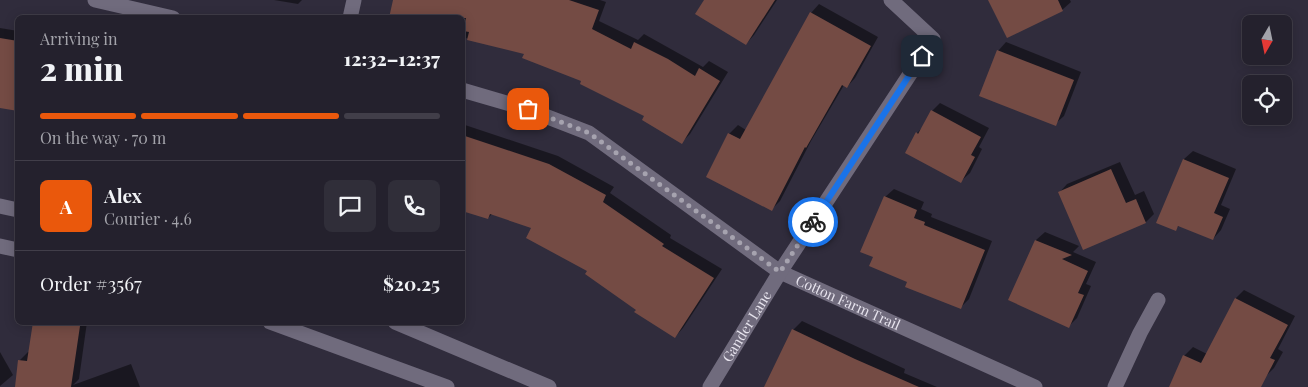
<!DOCTYPE html>
<html lang="en">
<head>
<meta charset="utf-8">
<style>
	:root { --surface:#24212d; --page:#302e39; --text:#f1f3f6; --muted:#a3a3aa; --line:#413e49; --accent:#ea580c }
	body { margin:0; font-family:"Playfair Display",serif; background:var(--page); color:var(--text); height:100vh; display:flex; flex-direction:column; font-size:19px; white-space:nowrap }
	* { box-sizing:border-box; margin:0 }
	p { font-size:16px; color:var(--muted) }
	.icon { flex:none; width:28px; height:28px; fill:none; stroke:currentColor; stroke-width:2; stroke-linecap:round; stroke-linejoin:round }
	.map { position:relative; flex:1; overflow:hidden }
	.drawer { position:absolute; left:15px; top:15px; width:450px; height:310px; display:flex; flex-direction:column; background:var(--surface); border-radius:8px; box-shadow:0 2px 12px #0003,0 0 0 1px var(--line) }
	.drawer>* { flex:none }
	.needle { width:32px; rotate:189deg }
	.controls { position:absolute; left:1242px; top:15px; display:grid; gap:10px }
	.controls a { display:grid; place-items:center; width:50px; height:50px; border-radius:8px; background:var(--surface); box-shadow:0 2px 12px #0003,0 0 0 1px var(--line); font-size:25px }
	.pin { position:absolute; display:grid; place-items:center; width:42px; height:42px; color:#fff; margin:-21px; border-radius:10px; box-shadow:0 2px 8px #0006 }
	.courier { position:absolute; display:grid; place-items:center; width:50px; height:50px; margin:-25px; border:4px solid #1a73e8; border-radius:50%; background:#fff; color:#222; box-shadow:0 1px 6px #0007 }
	.summary em { font-style:normal; font-weight:800 }
	.summary div { display:flex; flex-direction:column-reverse }
	.summary { display:flex; align-items:center; justify-content:space-between; height:85px; padding:0 25px }
	h1 { font-size:32px; font-weight:800; line-height:38px }
	.bar { display:grid; grid-template-columns:repeat(4,1fr); gap:8px 5px; align-content:center; height:60px; padding:0 25px }
	.bar i { height:6px; border-radius:4px; background:var(--line) }
	.bar .active { background:var(--accent) }
	.bar p { grid-column:span 4 }
	.line { display:flex; align-items:center; gap:12px; padding:0 25px; border-top:1px solid var(--line) }
	.line div { flex:1 }
	.round { display:grid; place-items:center; flex:none; width:52px; height:52px; border-radius:8px; background:var(--page) }
	.map>svg:first-child { display:block }
</style>
</head>
<body>
<div class="map">
<svg width="1308" height="387" viewBox="0 0 1308 387">
	<rect width="100%" height="100%" fill="#302c3c"/>
	<g fill="#0007">
		<polygon points="274,0 302,0 298,4"/>
		<polygon points="394,0 600,0 606,2 599,21 638,40 644,34 703,67 709,61 728,72 690,134 682,142 646,116 583,80 525,53 462,37 462,18"/>
		<polygon points="706,0 777,0 754,35 746,44"/>
		<polygon points="990,0 1070,0 1071,2 1062,10"/>
		<polygon points="819,4 878,37 855,78 847,87 844,85 811,141 780,201 772,209 729,134 738,125 746,130 811,13"/>
		<polygon points="0,28 18,31 18,99 0,95"/>
		<polygon points="1006,42 1081,72 1064,116 1055,124 998,51"/>
		<polygon points="940,103 989,128 979,147 982,149 970,173 961,181 917,133 924,126 932,111"/>
		<polygon points="462,124 558,156 614,187 610,193 671,235 670,238 722,269 683,328 675,337 533,228 492,214 488,218 462,210"/>
		<polygon points="1193,151 1236,169 1221,205 1230,209 1221,230 1213,239 1180,225 1175,229 1158,222 1184,159"/>
		<polygon points="1120,162 1135,195 1144,191 1154,214 1146,222 1059,193 1067,184"/>
		<polygon points="894,189 924,202 921,209 932,214 931,217 992,241 969,299 960,308 909,282 874,256 885,197"/>
		<polygon points="1045,232 1079,246 1073,252 1096,262 1086,284 1091,286 1077,318 1069,326 1009,300 1036,240"/>
		<polygon points="1244,290 1295,316 1278,349 1283,352 1274,368 1255,387 1170,387 1184,356 1193,347 1207,354 1236,298"/>
		<polygon points="802,321 905,369 904,373 937,387 766,387 793,330"/>
		<polygon points="34,322 87,322 79,379 73,385 131,364 140,387 70,387 19,361 28,352 30,352"/>
		<polygon points="0,352 13,375 0,386"/>
	</g>
	<g fill="#744b44">
		<polygon points="393,0 569,0 599,10 592,29 631,49 634,42 668,59 695,76 699,68 720,81 682,144 642,120 644,116 580,84 581,81 522,58 524,54 467,40 469,32 463,31 466,18 389,18"/>
		<polygon points="704,0 775,0 746,45 695,14"/>
		<polygon points="988,0 1058,0 1063,11 1007,38"/>
		<polygon points="810,12 871,46 847,88 842,85 806,148 805,147 772,211 706,177 728,133 740,139"/>
		<polygon points="0,38 18,41 18,111 0,108"/>
		<polygon points="997,50 1074,80 1056,126 979,96"/>
		<polygon points="931,110 981,137 971,155 975,157 961,183 905,153 916,132 918,134"/>
		<polygon points="462,135 549,164 606,195 603,202 664,244 662,246 714,278 675,338 634,312 636,310 585,274 587,271 526,238 531,228 490,214 488,219 462,211"/>
		<polygon points="1183,159 1229,178 1214,213 1223,217 1213,240 1178,226 1176,231 1156,223"/>
		<polygon points="1111,169 1126,203 1136,199 1146,223 1083,250 1058,192"/>
		<polygon points="884,196 917,210 914,218 925,222 924,225 985,250 961,309 905,287 907,282 869,266 873,257 860,252"/>
		<polygon points="1035,240 1072,255 1062,259 1088,271 1078,293 1084,295 1069,328 1008,300"/>
		<polygon points="1235,298 1288,325 1270,358 1275,360 1261,387 1169,387 1183,355 1201,363"/>
		<polygon points="33,322 57,322 80,326 71,387 15,387 18,360 27,361"/>
		<polygon points="792,329 855,359 919,387 764,387"/>
	</g>
	<g fill="none" stroke-linecap="round" stroke-linejoin="round">
		<g stroke="#706b7d" stroke-width="15">
			<polyline points="95,0 173,18"/>
			<polyline points="350,18 354,0"/>
			<path id="s1" d="M462,90L527,109L589,133L780,272L1035,387"/>
			<path id="s2" d="M710,387L780,272L933,39L891,0"/>
			<polyline points="1115,387 1140,333 1158,300"/>
		</g>
		<g stroke="#706b7d" stroke-width="15">
			<polyline points="0,206 18,210"/>
			<polyline points="0,246 18,250"/>
			<polyline points="270,322 447,387"/>
			<polyline points="395,322 549,387"/>
		</g>
	</g>
	<g fill="none" stroke-linecap="round" stroke-linejoin="round">
		<polyline stroke="#a6a3af" stroke-width="5" stroke-dasharray="0 9" points="528,109 589,133 780,272 813,222"/>
		<polyline stroke="#1a73e8" stroke-width="6" points="813,222 922,56"/>
	</g>
	<g text-anchor="middle" stroke-width="4" stroke-linejoin="round" paint-order="stroke">
		<g font-size="14" fill="#e6e3ed" stroke="#302c3c">
			<text dy="5" stroke="none"><textPath href="#s1" startOffset="445">Cotton Farm Trail</textPath></text>
			<text dy="5" stroke="none"><textPath href="#s2" startOffset="71">Gander Lane</textPath></text>
		</g>
	</g>
</svg>
<div class="controls">
<a><svg class="needle" viewBox="-14 -14 28 28"><path d="M0-13l5 13h-10z" fill="#e53935"/><path d="M0 13l5-13h-10z" fill="#a3a3aa"/></svg></a>
<a><svg class="icon" aria-label="locate" viewBox="0 0 24 24"><circle cx="12" cy="12" r="6"/><path d="M12 2v4M12 18v4M2 12h4M18 12h4"/></svg></a>
</div>
<div class="pin" style="left:528px;top:109px;background:#ea580c"><svg class="icon" aria-label="bag" viewBox="0 0 24 24"><path d="M5 8h14l-1 12H6zM9 8a3 3 0 0 1 6 0"/></svg></div>
<div class="pin" style="left:922px;top:56px;background:#1f2937"><svg class="icon" aria-label="home" viewBox="0 0 24 24"><path d="M3 11l9-7 9 7M6 9v11h12V9"/></svg></div>
<div class="courier" style="left:813px;top:222px"><svg class="icon" aria-label="bike" viewBox="0 0 24 24"><circle cx="6" cy="16" r="4"/><circle cx="18" cy="16" r="4"/><path d="M6 16l4-8h5l3 8M10 8l3 8H6M13 5h3"/></svg></div>
<section class="drawer">
<div class="summary"><div><h1>2 min</h1><p>Arriving in</p></div><em>12:32–12:37</em></div>
<div class="bar"><i class="active"></i><i class="active"></i><i class="active"></i><i></i><p>On the way · 70 m</p></div>
<div class="line" style="height:90px"><b class="round" style="background:var(--accent);color:#fff">A</b><div><b>Alex</b><p>Courier · 4.6</p></div><a class="round"><svg class="icon" aria-label="chat" viewBox="0 0 24 24"><path d="M4 5h16v11H9l-5 4z"/></svg></a><a class="round"><svg class="icon" aria-label="phone" viewBox="0 0 24 24"><path d="M5 4h4l2 5-3 2q2 4 5 5l2-3 5 2v4C11 20 4 13 5 4z"/></svg></a></div>
<div class="line" style="height:65px"><div>Order #3567</div><b>$20.25</b></div>
</section>
</div>
</body>
</html>
